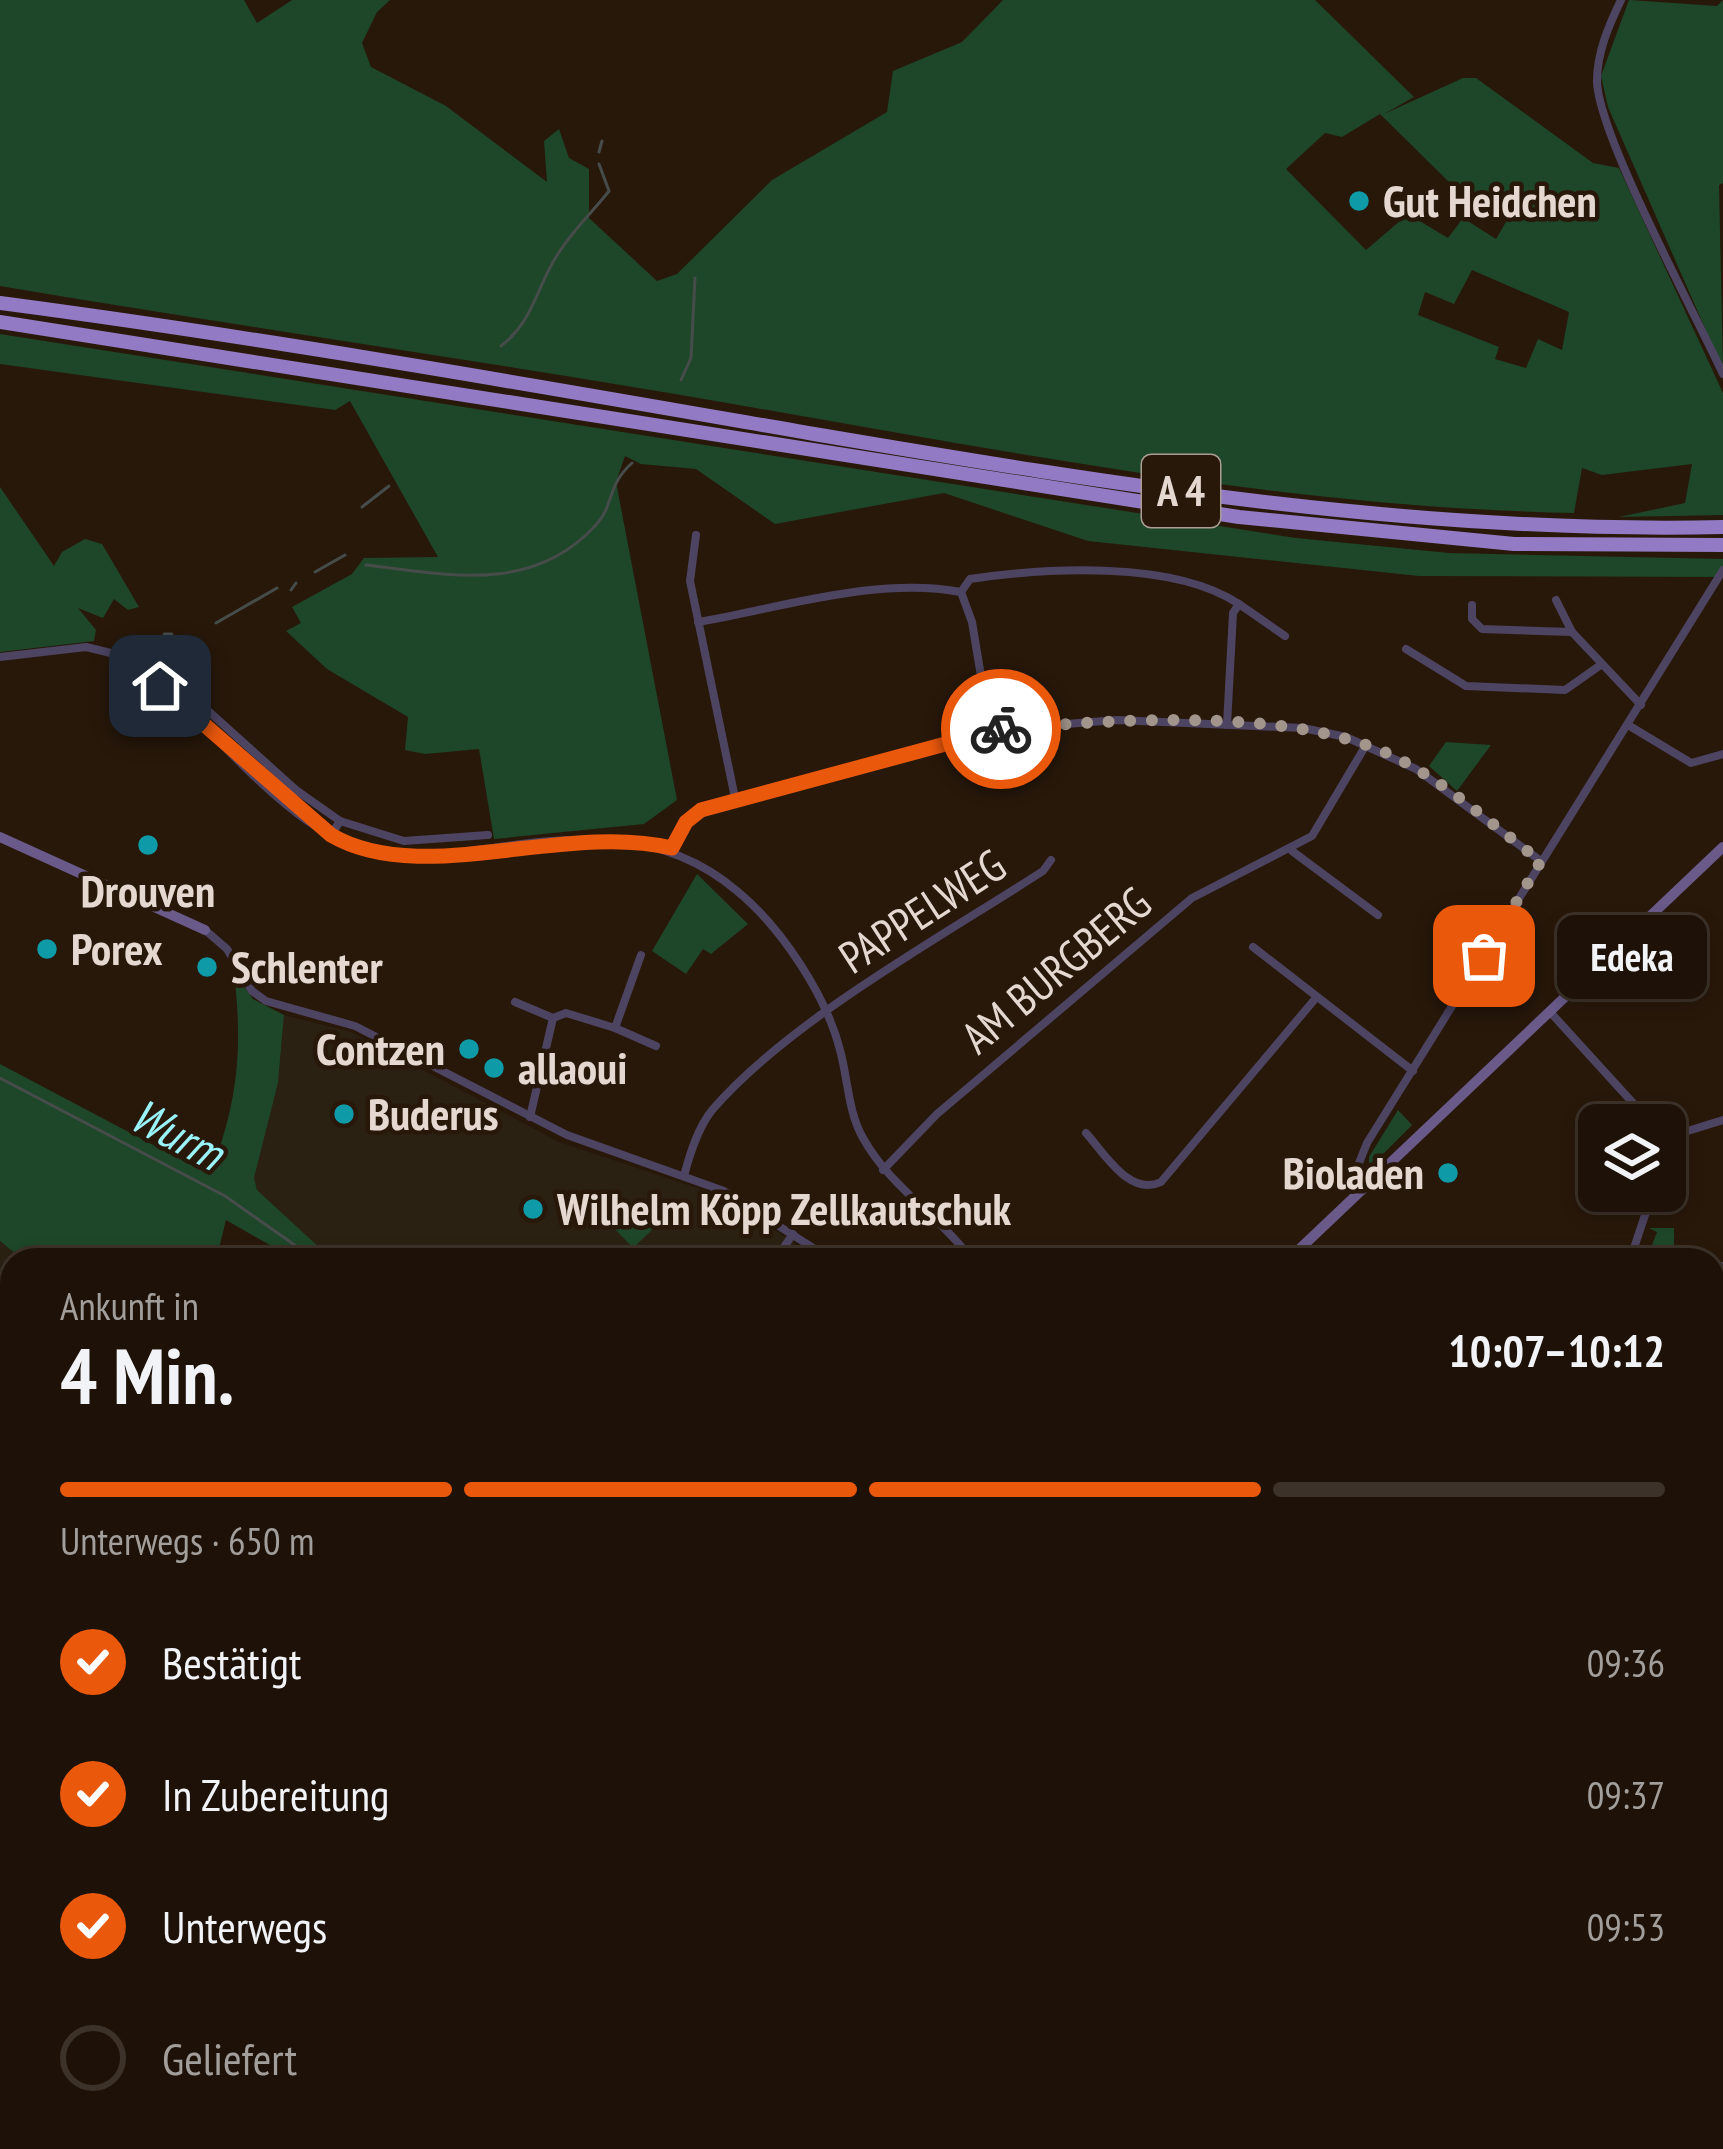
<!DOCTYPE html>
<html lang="de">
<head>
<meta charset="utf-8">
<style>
	:root { --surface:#1e1208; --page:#2b2016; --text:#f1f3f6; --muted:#a19e9c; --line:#3c3229; --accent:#ea580c }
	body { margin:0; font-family:"PT Sans Narrow",sans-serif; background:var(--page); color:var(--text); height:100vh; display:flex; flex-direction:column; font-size:45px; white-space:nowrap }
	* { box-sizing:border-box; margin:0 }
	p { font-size:39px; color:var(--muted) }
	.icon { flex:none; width:66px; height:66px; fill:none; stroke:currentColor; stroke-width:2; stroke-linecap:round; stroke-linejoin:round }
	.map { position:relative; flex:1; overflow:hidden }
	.panel { position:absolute; left:0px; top:1248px; width:1725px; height:903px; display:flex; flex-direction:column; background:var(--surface); border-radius:36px 36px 0 0; box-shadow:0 6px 18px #0003,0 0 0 3px var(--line) }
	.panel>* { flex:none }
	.buttons { position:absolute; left:1578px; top:1104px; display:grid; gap:24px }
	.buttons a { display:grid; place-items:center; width:108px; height:108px; border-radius:18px; background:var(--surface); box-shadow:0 6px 18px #0003,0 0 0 3px var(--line); font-size:60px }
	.pin { position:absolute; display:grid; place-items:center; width:102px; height:102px; color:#fff; margin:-51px; border-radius:24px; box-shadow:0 6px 18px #0006 }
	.courier { position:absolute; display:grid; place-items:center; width:120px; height:120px; margin:-60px; border:9px solid #ea580c; border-radius:50%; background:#fff; color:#222; box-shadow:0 3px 15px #0007 }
	.bubble { position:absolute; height:84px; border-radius:18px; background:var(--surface); box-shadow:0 6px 18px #0003,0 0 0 3px var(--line); font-size:39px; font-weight:600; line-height:84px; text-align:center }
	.summary em { font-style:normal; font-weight:600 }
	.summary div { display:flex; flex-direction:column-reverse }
	.summary { display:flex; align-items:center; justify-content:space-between; height:204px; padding:0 60px }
	h1 { font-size:78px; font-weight:600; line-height:90px }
	.bar { display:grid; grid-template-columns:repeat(4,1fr); gap:18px 12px; align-content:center; height:144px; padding:0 60px }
	.bar i { height:15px; border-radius:9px; background:var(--line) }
	.bar .on { background:var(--accent) }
	.bar p { grid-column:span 4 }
	ol { padding:0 60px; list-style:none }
	li { display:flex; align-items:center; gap:36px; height:132px }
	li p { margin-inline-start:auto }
	li .icon { padding:12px; border-radius:50%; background:var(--accent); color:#fff; stroke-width:4 }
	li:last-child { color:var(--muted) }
	li i { width:66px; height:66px; border:6px solid var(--line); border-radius:50% }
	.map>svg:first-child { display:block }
</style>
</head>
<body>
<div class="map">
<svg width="1723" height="2149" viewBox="0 0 1723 2149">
	<rect width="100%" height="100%" fill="#28180a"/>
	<g fill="#2b2112">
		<polygon points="284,1015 351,1032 559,1142 721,1196 821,1260 333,1260 257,1190 254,1178 278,1083"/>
		<polygon points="0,1241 23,1260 12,1260 12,1392 0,1393"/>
		<polygon points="12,1650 12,1807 0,1797 0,1654"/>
		<polygon points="651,2139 766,2139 767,2149 644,2149"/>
	</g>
	<polygon fill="#33221a" points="1723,1450 1723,1550 1713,1550 1713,1455"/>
	<g fill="#1e4628" fill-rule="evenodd">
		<path d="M0,0H244L257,23L292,0H390L377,12L362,43L371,67L446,106L547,182L544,141L559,129L569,158L589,169V218L657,281L677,274L772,180L887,112L893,71L962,42L1003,0H1315L1414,97L1384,114L1463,78H1476L1593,163L1619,168L1723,393V515L1619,517L1685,503L1692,464L1602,475L1582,468L1574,513C1287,507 1009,452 727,403C485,361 242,327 0,286ZM1380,114L1448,181L1513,210L1496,239L1463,218L1448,238L1408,214L1366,250L1286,169L1325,133L1342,137ZM1472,270L1569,312L1562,350L1538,339L1526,368L1495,359L1499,347L1418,315L1425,292L1454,304Z"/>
		<polygon points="1629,0 1717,6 1723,0 1723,183 1719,185 1723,369 1608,107 1601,76"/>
		<polygon points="0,334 1296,538 1449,553 1723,559 1723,577 1419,576 1088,541 944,493 775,524 696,469 641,464 625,456 616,482 677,800 644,824 494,839 479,749 425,754 405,750 408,717 327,669 286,631 301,623 292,607 352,574 364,558 438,557 350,401 335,410 0,364"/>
		<polygon points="0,487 54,566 62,552 85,539 102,544 139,607 128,610 114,599 103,618 78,608 96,630 94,641 0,652"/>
		<polygon points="1446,742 1491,745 1457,791 1429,766"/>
		<polygon points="697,874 748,924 711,954 703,949 686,974 652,951"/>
		<path d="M234,973L253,999L284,1015L278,1083L254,1178L257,1190L333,1260H296L226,1220L216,1260H23L0,1241V1064L210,1175C238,1102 243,1050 234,973Z"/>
		<polygon points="1398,1110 1412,1125 1369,1168 1369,1157"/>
		<polygon points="635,1203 657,1225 633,1248 612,1226"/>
		<polygon points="1649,1228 1674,1228 1674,1260 1646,1260 1657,1232"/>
		<polygon points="12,1398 12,1453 0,1454 0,1399"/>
		<polygon points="12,1575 12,1650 0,1654 0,1590"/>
		<polygon points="0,2051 12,2060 12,2139 122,2139 136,2149 0,2149"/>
		<polygon points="1713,2061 1723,2067 1723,2149 1671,2149 1662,2139 1713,2139"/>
		<polygon points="766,2139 862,2139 868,2149 767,2149"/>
	</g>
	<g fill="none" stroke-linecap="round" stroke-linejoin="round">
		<g stroke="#464c4a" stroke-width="3">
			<polyline points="599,152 602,141"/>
			<path d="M501,346C532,323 537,287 556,257C572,230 592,213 609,191L599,164"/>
			<polyline points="681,380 691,358 695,278"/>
			<polyline points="362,507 389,486"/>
			<path d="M366,565C449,575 532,594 595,526C615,505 606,486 632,463"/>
			<polyline points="315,572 345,555"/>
			<polyline points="291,590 296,583"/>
			<polyline points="216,623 277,588"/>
			<polyline points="164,634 172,634"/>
			<polyline points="0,1078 225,1196 316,1260"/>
			<polyline points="1713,2088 1723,2103"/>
			<polyline points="770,2139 771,2149"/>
		</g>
		<g stroke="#4d4462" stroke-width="8">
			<path d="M1621,0C1609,25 1597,52 1597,81C1598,135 1696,315 1723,374"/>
			<polyline points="696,535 690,581 735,798"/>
			<path d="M961,592L970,579C1046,568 1173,560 1239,604"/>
			<polyline points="1556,600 1572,632 1641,705"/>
			<polyline points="1472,605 1472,619 1482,629 1572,632"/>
			<path d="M698,622C781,608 877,576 961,592L972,622L990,730"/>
			<polyline points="1406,649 1466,686 1565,690 1602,664"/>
			<path d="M0,657L86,647L119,655C212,711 275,834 387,856C417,862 447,854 477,850C573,836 659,825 737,891C781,927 826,995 840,1050C848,1079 848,1112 863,1138C890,1187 939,1215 972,1260"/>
			<polyline points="161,686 176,682 296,790 340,821 331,835"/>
			<polyline points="1227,725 1233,613 1239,604 1285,636"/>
			<polyline points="1628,725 1691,763 1723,754"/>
			<polyline points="340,821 404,841 488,835"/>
			<polyline points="672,848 685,822 735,798 990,730 1117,720 1303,728 1346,737 1416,769 1541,861"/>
			<polyline points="1292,851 1378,915"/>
			<polyline points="205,930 227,949 252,991 266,1001 355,1026 567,1135 724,1191 832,1260"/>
			<polyline points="1253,947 1413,1071"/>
			<polyline points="515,1002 553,1018"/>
			<polyline points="1551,1013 1653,1125"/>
			<polyline points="615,1028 656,1046"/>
			<polyline points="530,1117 553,1018 566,1013 615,1028 641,955"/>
			<path d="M1086,1133C1105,1154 1130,1197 1161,1182L1315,999"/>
			<polyline points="1665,1138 1723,1120"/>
			<polyline points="883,1170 937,1114 1192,898 1312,836 1366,745"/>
			<path d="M684,1176C690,1153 698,1127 713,1109C790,1020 943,936 1043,871L1051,860"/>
			<polyline points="1366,1185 1357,1168 1367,1143 1723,570"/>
			<polyline points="775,1260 793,1234"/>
			<polyline points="1630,1260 1653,1191"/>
			<polyline points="1713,1275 1723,1266"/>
			<polyline points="1713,1449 1723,1444"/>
			<polyline points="1713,1557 1723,1557"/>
			<polyline points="1713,1818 1723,1818"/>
			<polyline points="0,1943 12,1926"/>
			<polyline points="0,2032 12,2041"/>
			<polyline points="1713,2050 1723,2056"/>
			<polyline points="148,2139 162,2149"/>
			<polyline points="567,2139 578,2149"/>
			<polyline points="927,2139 933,2149"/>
			<polyline points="1042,2139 1048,2149"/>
			<polyline points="1074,2149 1089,2139"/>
			<polyline points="1284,2149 1293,2139"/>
		</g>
		<g stroke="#695a8a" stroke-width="10">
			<polyline points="0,837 205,930"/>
			<polyline points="1288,1260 1723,847"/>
			<polyline points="1713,1630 1723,1633"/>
			<polyline points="1470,2139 1482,2149"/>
			<polyline points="617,2149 624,2139"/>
		</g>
		<g stroke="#7e6ba9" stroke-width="12">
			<polyline points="0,1812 12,1822"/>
			<polyline points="0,1829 12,1837"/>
			<polyline points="369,2139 392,2149"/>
		</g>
		<g stroke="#927ac5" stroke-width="14">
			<path d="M0,303C273,339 543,387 814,434C1115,485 1417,534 1723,527"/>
			<polyline points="0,322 1239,517 1514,544 1723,545"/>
		</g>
		<g stroke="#aa9d93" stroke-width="3" stroke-dasharray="21 21" stroke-linecap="butt">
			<polyline points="0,1645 12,1639"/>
			<polyline points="865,2139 871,2149"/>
		</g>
	</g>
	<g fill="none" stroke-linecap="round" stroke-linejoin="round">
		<path stroke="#a2958b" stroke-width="12" stroke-dasharray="0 21.6" d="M1001,729C1116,720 1285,706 1391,755C1445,781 1493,826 1541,861L1484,956"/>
		<path stroke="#ea580c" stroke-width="15" d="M160,686L331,835C421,888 563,822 672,848L686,822L701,810L1001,729"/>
	</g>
	<g fill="#0f9aa8" stroke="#28180a" stroke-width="4.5">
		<circle cx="1359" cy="201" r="12"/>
		<circle cx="148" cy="845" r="12"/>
		<circle cx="47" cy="949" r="12"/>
		<circle cx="207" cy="967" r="12"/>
		<circle cx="469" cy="1049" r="12"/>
		<circle cx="494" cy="1068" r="12"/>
		<circle cx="344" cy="1114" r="12"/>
		<circle cx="1448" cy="1173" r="12"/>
		<circle cx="533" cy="1209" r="12"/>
	</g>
	<g text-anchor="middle" stroke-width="9" stroke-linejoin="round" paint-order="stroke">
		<rect fill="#28180a" stroke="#ac9e95" stroke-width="3" x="1142" y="455" width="78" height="72" rx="9"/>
		<g font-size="42" font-weight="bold" fill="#e4d8d0">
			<text x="1181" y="506">A 4</text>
		</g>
		<g font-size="45" font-weight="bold" fill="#e4d8d0" stroke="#28180a" text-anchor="start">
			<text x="1383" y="217">Gut Heidchen</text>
			<text x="148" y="907" text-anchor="middle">Drouven</text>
			<text x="71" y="965">Porex</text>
			<text x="231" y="983">Schlenter</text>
			<text x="445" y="1065" text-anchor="end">Contzen</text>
			<text x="518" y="1084">allaoui</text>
			<text x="368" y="1130">Buderus</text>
			<text x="1424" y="1189" text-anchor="end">Bioladen</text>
			<text x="557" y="1225">Wilhelm Köpp Zellkautschuk</text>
		</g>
		<g font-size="45" fill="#e4d8d0" stroke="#28180a">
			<text transform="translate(922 911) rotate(-33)" y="16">PAPPELWEG</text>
			<text transform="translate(1056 970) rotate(-40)" y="16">AM BURGBERG</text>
		</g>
		<g font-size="48" font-style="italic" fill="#9af3f8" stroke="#28180a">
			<text transform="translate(177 1134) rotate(28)" y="17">Wurm</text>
		</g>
	</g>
</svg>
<div class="buttons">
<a><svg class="icon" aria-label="layers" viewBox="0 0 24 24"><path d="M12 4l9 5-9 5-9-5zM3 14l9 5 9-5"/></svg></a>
</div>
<div class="pin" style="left:1484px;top:956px;background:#ea580c"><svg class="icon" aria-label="bag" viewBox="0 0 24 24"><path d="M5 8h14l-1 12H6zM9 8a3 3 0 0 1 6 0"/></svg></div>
<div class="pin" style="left:160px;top:686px;background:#1f2937"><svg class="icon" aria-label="home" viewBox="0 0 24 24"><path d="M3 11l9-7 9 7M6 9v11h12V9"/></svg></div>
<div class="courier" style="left:1001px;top:729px"><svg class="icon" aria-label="bike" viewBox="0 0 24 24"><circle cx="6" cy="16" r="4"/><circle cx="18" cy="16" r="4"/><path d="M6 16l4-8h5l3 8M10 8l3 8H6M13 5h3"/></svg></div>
<div class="bubble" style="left:1557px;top:915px;width:150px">Edeka</div>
<section class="panel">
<div class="summary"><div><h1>4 Min.</h1><p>Ankunft in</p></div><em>10:07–10:12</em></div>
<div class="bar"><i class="on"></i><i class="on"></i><i class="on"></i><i></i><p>Unterwegs · 650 m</p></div>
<ol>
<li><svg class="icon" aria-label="check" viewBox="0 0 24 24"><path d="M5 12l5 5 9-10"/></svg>Bestätigt<p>09:36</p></li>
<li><svg class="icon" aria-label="check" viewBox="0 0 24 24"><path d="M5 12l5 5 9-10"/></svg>In Zubereitung<p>09:37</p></li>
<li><svg class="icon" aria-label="check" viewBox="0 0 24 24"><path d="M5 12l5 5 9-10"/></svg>Unterwegs<p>09:53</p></li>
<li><i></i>Geliefert</li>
</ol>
</section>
</div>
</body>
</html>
